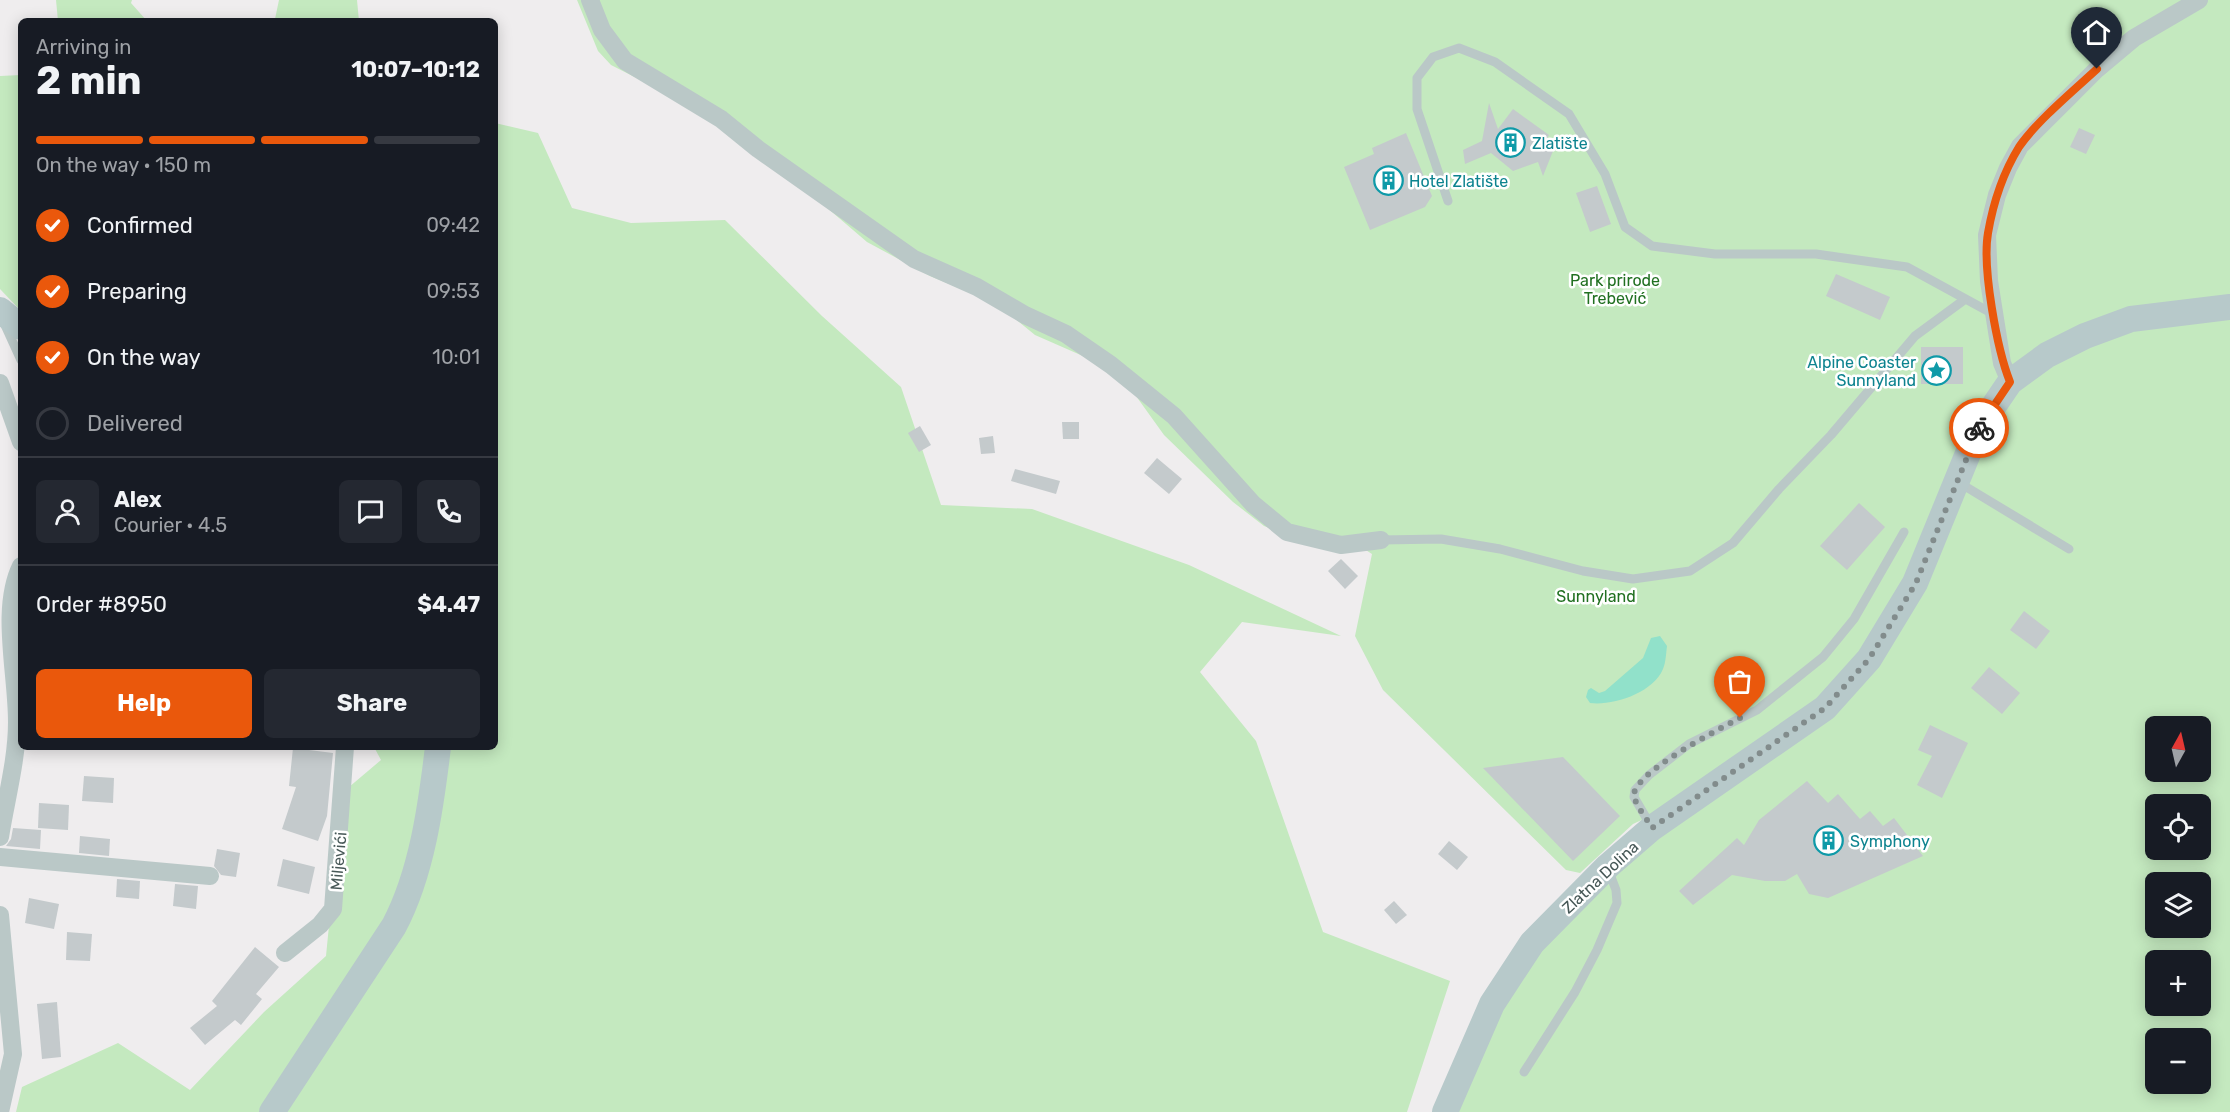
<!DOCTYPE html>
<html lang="en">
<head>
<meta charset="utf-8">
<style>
	:root { --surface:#171b24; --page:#242831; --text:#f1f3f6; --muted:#9ea1a6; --line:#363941; --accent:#ea580c }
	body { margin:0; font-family:Rubik,sans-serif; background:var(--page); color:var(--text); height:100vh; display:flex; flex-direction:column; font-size:22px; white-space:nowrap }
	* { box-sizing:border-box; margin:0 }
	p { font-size:20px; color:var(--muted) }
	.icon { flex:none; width:33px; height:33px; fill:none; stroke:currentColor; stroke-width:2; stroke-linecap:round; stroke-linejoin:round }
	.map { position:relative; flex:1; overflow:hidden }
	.panel { position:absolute; left:18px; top:18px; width:480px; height:732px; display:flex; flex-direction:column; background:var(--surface); border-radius:9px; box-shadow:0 3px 15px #0003 }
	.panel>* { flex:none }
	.needle { width:39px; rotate:8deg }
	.buttons { position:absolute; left:2145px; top:716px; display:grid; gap:12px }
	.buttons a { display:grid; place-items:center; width:66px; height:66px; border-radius:9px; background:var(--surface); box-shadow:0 3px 15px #0003; font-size:30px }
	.pin { position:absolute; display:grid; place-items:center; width:51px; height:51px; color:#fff; margin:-62px -26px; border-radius:50% 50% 50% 0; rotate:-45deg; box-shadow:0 0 6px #0007 }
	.pin .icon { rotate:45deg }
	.courier { position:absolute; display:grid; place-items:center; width:60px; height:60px; margin:-30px; border:4px solid #ea580c; border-radius:50%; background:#fff; color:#222; box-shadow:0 2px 8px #0007 }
	.overview em { font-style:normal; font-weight:700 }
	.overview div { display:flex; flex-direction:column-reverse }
	.overview { display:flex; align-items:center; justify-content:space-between; height:102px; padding:0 18px }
	h1 { font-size:39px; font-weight:700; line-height:45px }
	.bar { display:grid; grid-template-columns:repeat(4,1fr); gap:9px 6px; align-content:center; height:72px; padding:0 18px }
	.bar i { height:8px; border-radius:4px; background:var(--line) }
	.bar .current { background:var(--accent) }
	.bar p { grid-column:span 4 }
	.line { display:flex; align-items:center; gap:15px; padding:0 18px; border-top:2px solid var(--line) }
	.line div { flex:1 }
	.round { display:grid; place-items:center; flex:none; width:63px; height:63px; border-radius:9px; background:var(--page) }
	ol { padding:0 18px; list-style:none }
	li { display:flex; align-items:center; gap:18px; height:66px }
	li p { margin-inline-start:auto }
	li .icon { padding:6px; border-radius:50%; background:var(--accent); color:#fff; stroke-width:4 }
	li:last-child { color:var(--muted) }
	li i { width:33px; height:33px; border:3px solid var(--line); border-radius:50% }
	.action { display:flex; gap:12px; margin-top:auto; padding:12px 18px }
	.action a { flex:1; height:69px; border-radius:9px; background:var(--accent); color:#fff; font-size:24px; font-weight:700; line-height:69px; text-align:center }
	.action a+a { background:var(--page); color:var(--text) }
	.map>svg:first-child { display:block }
</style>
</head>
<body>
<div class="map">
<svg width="2230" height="1112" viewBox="0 0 2230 1112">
	<rect width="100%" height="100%" fill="#efedee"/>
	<g fill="#c4e9bf" fill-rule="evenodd">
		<polygon points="56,0 132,0 131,3 147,21 58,21"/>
		<polygon points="279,0 357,0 359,21 271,21 275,19"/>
		<path d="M577,0H2230V1112H1443L1536,943L1674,805L1633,824L1580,873L1566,870L1383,690L1355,636L1372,554L1358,545L1285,534L1264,526L1233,502L1164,435L1131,389L1092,360L1035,335L997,304L930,276L867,242L825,206L735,136L666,93L611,65L598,51ZM2156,726H2200V771H2156ZM2156,804H2200V849H2156ZM2156,882H2200V927H2156ZM2156,960H2200V1005H2156ZM2156,1038H2200V1083H2156Z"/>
		<polygon points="21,75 21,311 0,289 0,76"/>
		<polygon points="495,123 538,133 572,208 631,223 725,220 822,316 901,387 941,505 1032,509 1189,565 1341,636 1242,622 1200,672 1256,741 1323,932 1450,981 1407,1112 16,1112 22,1087 118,1043 190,1090 264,1012 326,956 342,793 381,760 374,747 495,747"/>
	</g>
	<path fill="#91e1ca" d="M1660,636L1667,646C1666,653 1666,662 1663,669C1653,693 1613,706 1590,703L1586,697L1588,690L1591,688L1599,693L1605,691L1643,658L1651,638Z"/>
	<g fill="#c4cacc">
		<polygon points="1489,103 1498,129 1513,109 1549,135 1542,145 1553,151 1543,176 1538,162 1513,171 1491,153 1465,164 1463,150 1482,141"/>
		<polygon points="2079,128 2095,135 2086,154 2070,147"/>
		<polygon points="1406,133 1432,196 1425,207 1370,230 1344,167 1374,154 1372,148"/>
		<polygon points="1597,186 1611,224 1590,232 1576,193"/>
		<polygon points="1836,274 1890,297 1880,320 1826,296"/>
		<rect x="1921" y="347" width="42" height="37"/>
		<polygon points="1062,422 1079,422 1079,439 1063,439"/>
		<polygon points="920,426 931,445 919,452 908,433"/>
		<polygon points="993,436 995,453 981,454 979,438"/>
		<polygon points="1157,458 1182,479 1169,494 1144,473"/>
		<polygon points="1015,469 1060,481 1056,494 1011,481"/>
		<polygon points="1859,503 1885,527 1847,570 1820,546"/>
		<polygon points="1341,559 1358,576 1345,589 1328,571"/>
		<polygon points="2024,611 2050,631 2036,649 2010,630"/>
		<polygon points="1989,667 2020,693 2002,714 1971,688"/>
		<polygon points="1930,725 1968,743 1942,798 1917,785 1932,756 1918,750"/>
		<polygon points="293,748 333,753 327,816 318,841 282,829 296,787 289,786"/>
		<polygon points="1563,757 1620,816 1573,861 1483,768"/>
		<polygon points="84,776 114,778 113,803 82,801"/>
		<polygon points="1807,781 1828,803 1838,794 1860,819 1870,811 1883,826 1894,818 1923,856 1828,898 1809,894 1797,874 1785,881 1765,881 1732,875 1693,905 1679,891 1737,838 1744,845 1759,820"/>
		<polygon points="39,803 69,805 68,830 38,828"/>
		<polygon points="13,828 41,830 40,849 6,846 11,839"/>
		<polygon points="80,836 110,839 109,856 79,853"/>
		<polygon points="1449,841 1468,857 1457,870 1438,854"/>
		<polygon points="217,849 240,853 236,877 221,875 214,866"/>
		<polygon points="283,859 315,867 309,894 277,886"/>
		<polygon points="117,879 140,881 139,899 116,897"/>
		<polygon points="175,884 198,886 196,909 173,906"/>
		<polygon points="29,898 59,904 54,929 25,923"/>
		<polygon points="1394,901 1407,915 1396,924 1384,910"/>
		<polygon points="67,932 92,934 90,961 66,960"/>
		<polygon points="255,947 279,967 256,994 262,999 241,1025 235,1020 205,1045 190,1028 217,1006 212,1001"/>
		<polygon points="57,1002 61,1057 42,1059 37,1004"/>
	</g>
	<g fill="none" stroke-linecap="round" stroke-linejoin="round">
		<g stroke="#bac8c7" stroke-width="9">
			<polyline points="1448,201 1417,109 1417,78 1433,57 1459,48 1495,62 1569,114 1605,174 1625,227 1652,246 1715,254 1816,254 1907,267 1995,315"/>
			<polyline points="4,323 21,360"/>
			<polyline points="1958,482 2069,549"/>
			<polyline points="1381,540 1441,539 1500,549 1583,571 1633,579 1690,571 1733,543 1779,489 1831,435 1915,336 1964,300"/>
			<polyline points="1651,826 1634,797 1635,790 1649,775 1689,744 1757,710 1823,657 1854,619 1904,532"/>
			<polyline points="1524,1072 1575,992 1597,950 1617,903 1616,890 1608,869"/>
		</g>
		<g stroke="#bac8c7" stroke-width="18">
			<polyline points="590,0 602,30 625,61 721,119 758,149 914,259 977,287 1025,315 1066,334 1111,365 1174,416 1253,504 1287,532 1341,545 1381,540"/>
			<polyline points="2010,382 2002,363 1989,281 1987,235 1997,195 2008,168 2020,146 2097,69 2134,38 2199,0"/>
			<polyline points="0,383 21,442"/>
			<path d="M0,837C6,799 17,760 17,722C17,672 0,609 21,566"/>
			<polyline points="0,857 210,876"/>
			<polyline points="0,915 13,1054 0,1112"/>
			<polyline points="285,953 320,925 333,909 345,747"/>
		</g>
		<g stroke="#b7c9ca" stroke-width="26">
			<polyline points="0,310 21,327"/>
			<path d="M272,1112L394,926C422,873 431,806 438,747"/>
			<polyline points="1445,1112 1492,1004 1532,943 1608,866 1652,828 1825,708 1869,659 1915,583 1978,429 2010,382 2047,355 2085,336 2131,319 2230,307"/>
		</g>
	</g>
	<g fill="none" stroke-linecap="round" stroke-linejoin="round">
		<path stroke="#828c8c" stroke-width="6" stroke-dasharray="0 10.8" d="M1740,718C1721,728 1631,774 1634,796C1636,806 1647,819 1652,828L1825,708L1869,659L1916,583L1979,428"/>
		<path stroke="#ea580c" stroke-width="8" d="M1979,428L2010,382C1997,349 1982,268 1988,233C1993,204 2003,173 2019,147C2037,121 2073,91 2097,69"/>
	</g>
	<defs>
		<symbol id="building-ring" viewBox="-11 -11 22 22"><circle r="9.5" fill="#fff" stroke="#0f9aa8" stroke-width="1.5"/><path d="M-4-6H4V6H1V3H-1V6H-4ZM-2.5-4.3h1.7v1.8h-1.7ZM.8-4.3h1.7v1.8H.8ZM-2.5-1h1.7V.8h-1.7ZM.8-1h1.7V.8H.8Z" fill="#0f9aa8"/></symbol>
		<symbol id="sight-ring" viewBox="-11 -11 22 22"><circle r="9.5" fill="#fff" stroke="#0f9aa8" stroke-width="1.5"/><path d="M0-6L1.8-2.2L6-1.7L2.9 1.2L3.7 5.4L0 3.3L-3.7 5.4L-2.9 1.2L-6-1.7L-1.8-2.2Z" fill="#0f9aa8"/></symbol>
	</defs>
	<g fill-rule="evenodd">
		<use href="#building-ring" x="1494" y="126" width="33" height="33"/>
		<use href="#building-ring" x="1372" y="164" width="33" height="33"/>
		<use href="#sight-ring" x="1920" y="354" width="33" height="33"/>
		<use href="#building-ring" x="1812" y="824" width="33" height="33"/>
	</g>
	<g text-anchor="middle" stroke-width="5" stroke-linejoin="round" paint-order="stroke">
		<g font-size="16" fill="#0d838f" stroke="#fff" text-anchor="start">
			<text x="1532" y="149">Zlatište</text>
			<text x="1409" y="187">Hotel Zlatište</text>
			<text x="1916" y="368" text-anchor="end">Alpine Coaster<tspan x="1916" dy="18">Sunnyland</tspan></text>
			<text x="1850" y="847">Symphony</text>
		</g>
		<g font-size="16" fill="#217021" stroke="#fff">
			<text x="1615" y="286">Park prirode<tspan x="1615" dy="18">Trebević</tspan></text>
			<text x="1596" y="602">Sunnyland</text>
		</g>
		<g font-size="16" fill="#475857" stroke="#fff">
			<text transform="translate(338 861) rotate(-85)" y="6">Miljevići</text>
			<text transform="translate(1600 877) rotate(-43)" y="6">Zlatna Dolina</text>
		</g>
	</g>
</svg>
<div class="buttons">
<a><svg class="needle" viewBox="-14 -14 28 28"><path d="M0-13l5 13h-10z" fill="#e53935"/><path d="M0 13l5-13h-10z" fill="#9ea1a6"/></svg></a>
<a><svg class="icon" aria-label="locate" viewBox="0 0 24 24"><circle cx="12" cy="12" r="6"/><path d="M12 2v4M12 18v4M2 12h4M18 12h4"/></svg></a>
<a><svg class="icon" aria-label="layers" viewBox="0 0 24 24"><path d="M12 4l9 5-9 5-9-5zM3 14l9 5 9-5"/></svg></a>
<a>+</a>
<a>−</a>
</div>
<div class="pin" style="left:1740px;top:718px;background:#ea580c"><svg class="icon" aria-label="bag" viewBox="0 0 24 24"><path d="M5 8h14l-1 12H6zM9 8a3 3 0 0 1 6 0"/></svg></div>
<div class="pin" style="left:2097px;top:69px;background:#1f2937"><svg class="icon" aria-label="home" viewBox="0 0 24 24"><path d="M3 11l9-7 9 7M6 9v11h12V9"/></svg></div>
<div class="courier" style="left:1979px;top:428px"><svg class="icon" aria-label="bike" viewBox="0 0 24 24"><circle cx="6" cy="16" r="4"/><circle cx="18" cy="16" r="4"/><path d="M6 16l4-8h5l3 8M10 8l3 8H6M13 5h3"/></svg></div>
<section class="panel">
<div class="overview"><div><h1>2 min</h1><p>Arriving in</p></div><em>10:07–10:12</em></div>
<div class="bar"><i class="current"></i><i class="current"></i><i class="current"></i><i></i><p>On the way · 150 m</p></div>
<ol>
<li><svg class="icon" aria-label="check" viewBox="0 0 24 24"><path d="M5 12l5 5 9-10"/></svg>Confirmed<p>09:42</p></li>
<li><svg class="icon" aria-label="check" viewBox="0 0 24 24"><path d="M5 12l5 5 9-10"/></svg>Preparing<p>09:53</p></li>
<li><svg class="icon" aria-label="check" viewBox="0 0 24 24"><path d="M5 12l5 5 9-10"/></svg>On the way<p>10:01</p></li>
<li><i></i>Delivered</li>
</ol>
<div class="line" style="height:108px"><a class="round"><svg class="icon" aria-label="person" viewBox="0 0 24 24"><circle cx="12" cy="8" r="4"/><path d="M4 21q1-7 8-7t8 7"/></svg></a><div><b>Alex</b><p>Courier · 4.5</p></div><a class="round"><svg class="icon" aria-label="chat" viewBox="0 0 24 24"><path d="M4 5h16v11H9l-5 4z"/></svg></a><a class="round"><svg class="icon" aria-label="phone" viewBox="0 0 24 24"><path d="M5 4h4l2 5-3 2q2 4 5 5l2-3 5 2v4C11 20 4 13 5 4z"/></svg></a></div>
<div class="line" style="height:78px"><div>Order #8950</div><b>$4.47</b></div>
<div class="action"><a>Help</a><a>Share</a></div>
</section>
</div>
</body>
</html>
